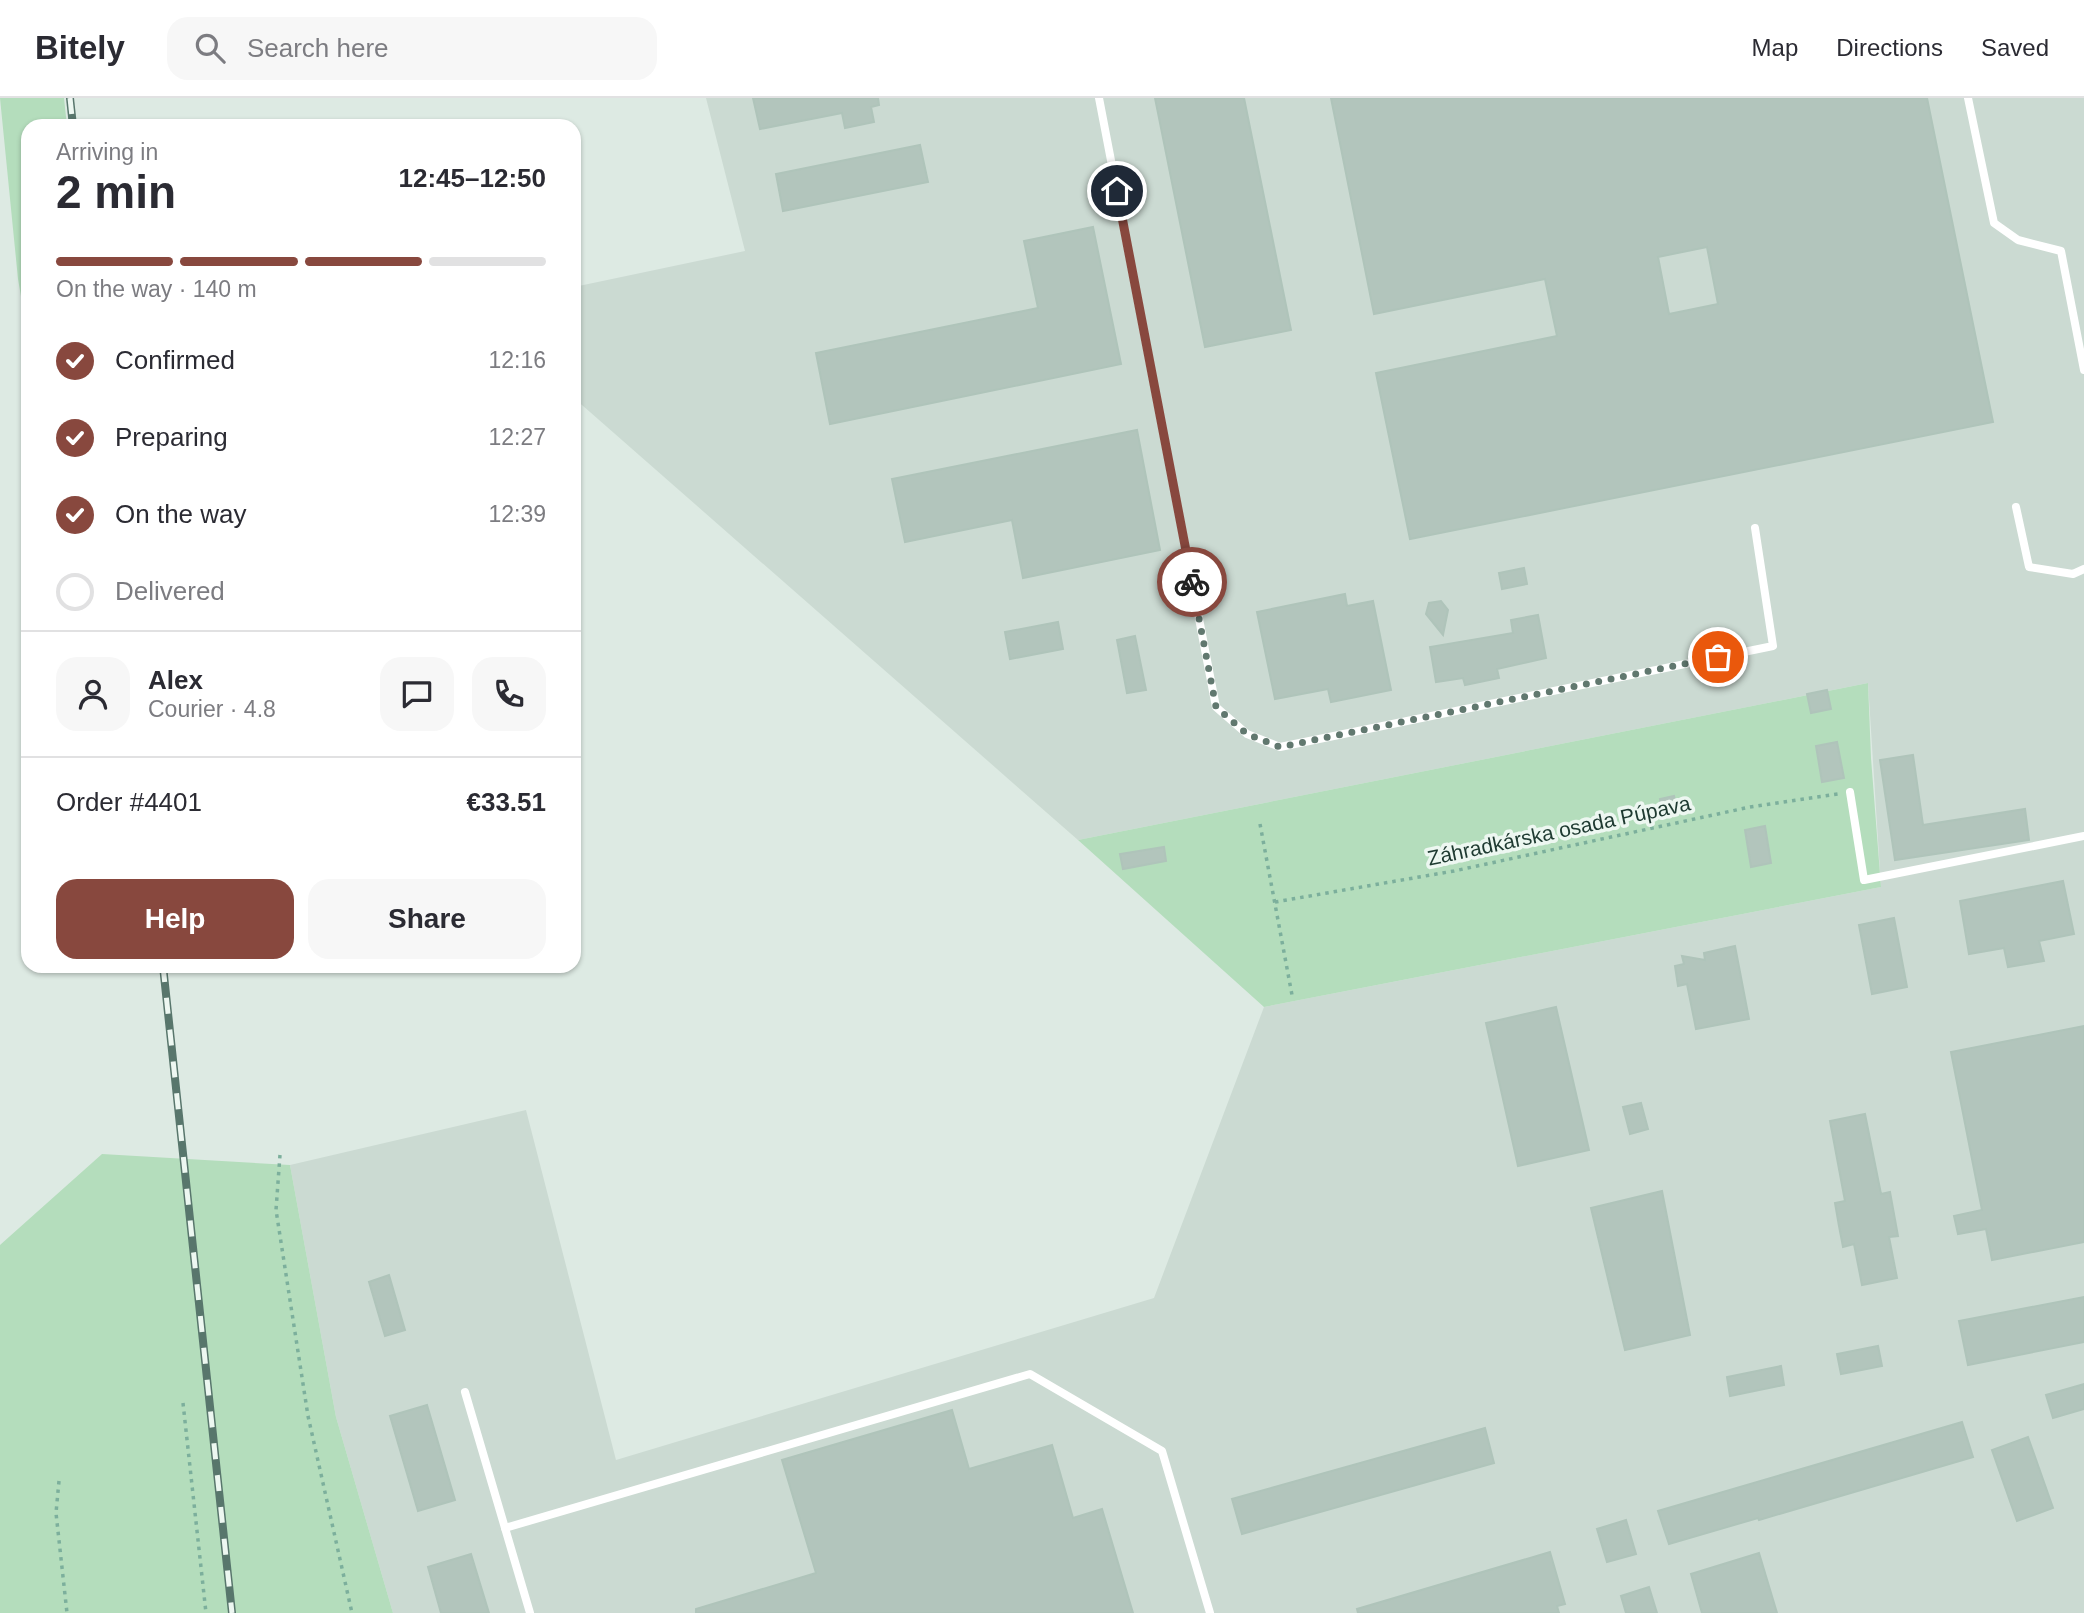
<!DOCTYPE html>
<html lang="en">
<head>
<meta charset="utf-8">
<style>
	:root { --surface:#fff; --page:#f7f7f7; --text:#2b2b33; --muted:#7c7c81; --line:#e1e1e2; --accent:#88483e }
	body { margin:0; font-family:Helvetica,sans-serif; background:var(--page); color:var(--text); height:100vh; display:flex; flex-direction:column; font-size:26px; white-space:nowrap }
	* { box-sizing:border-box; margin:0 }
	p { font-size:23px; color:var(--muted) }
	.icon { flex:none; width:38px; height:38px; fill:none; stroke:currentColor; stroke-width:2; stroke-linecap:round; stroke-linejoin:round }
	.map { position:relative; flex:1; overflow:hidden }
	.sheet { position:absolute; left:21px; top:21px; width:560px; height:854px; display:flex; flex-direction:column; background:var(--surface); border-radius:21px; box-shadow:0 2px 5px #0004 }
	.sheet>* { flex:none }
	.pin { position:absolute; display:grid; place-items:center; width:60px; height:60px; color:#fff; margin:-30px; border:4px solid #fff; border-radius:50%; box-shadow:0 2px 7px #0007 }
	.courier { position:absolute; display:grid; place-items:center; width:70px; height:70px; margin:-35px; border:5px solid #88483e; border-radius:50%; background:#fff; color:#222; box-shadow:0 2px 9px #0007 }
	.head em { font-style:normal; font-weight:700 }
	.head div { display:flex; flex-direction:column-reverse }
	.head { display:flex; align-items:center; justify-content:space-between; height:119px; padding:0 35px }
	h1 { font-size:46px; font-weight:700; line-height:52px }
	.bar { display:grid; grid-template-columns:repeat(4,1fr); gap:10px 7px; align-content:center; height:84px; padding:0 35px }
	.bar i { height:9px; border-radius:5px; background:var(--line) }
	.bar .on { background:var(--accent) }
	.bar p { grid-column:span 4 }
	.line { display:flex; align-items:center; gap:18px; padding:0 35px; border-top:2px solid var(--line) }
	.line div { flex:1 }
	.round { display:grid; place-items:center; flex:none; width:74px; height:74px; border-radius:21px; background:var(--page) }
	ol { padding:0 35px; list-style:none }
	li { display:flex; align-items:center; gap:21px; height:77px }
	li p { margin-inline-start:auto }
	li .icon { padding:7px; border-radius:50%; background:var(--accent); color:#fff; stroke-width:4 }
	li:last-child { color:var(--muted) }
	li i { width:38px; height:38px; border:4px solid var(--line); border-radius:50% }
	.action { display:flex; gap:14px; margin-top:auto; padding:14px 35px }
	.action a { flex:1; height:80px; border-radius:21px; background:var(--accent); color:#fff; font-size:28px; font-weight:700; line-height:80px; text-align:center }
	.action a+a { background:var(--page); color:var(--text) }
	header { display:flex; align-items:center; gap:42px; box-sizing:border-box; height:98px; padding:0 35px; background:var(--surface); border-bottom:2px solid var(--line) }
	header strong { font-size:33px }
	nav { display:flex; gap:38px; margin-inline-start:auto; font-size:24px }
	.search { width:490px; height:63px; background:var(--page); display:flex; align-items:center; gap:18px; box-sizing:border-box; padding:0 24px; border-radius:21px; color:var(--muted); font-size:26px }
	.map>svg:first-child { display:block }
</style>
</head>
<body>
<header>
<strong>Bitely</strong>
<div class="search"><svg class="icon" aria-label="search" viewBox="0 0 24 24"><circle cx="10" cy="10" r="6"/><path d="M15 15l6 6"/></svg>Search here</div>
<nav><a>Map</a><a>Directions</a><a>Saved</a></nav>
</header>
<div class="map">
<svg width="2084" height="1515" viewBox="0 0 2084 1515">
	<rect width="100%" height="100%" fill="#ddeae3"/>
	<polygon fill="#cbdad2" points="706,0 2084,0 2084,1515 393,1515 336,1319 290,1067 526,1012 616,1362 1154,1200 1264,909 1881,789 1868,585 1078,742 574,300 574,189 745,153"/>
	<g fill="#b4ddbc">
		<polygon points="0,0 64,0 67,28 28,28 28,239 18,181"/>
		<polygon points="1868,585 1871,660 1881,789 1264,909 1078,742"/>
		<polygon points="102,1056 290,1067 336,1319 393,1515 0,1515 0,1147"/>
	</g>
	<g fill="#b2c5bc" stroke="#afc4ba" stroke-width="2" fill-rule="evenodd">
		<polygon points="753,0 878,0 879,7 871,9 874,24 845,30 842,15 760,31"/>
		<polygon points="1155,0 1244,0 1291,232 1205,249"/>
		<path d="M1331,0H1927L1993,324L1410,441L1376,275L1557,238L1545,181L1374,216ZM1707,149L1718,206L1669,216L1658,159Z"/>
		<polygon points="920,47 928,84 783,113 776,76"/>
		<polygon points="1093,129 1121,266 830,326 816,255 1038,210 1024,143"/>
		<polygon points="1137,332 1160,452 1023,480 1012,422 905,444 892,381"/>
		<polygon points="1524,470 1527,486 1502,491 1499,475"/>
		<polygon points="1345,496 1347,508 1373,503 1391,592 1331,604 1328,591 1275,601 1257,514"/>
		<polygon points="1441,503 1448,512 1443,537 1426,516 1429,505"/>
		<polygon points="1538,517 1546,560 1497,571 1499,580 1465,587 1463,580 1436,584 1430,549 1513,535 1511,522"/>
		<polygon points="1058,524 1063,551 1010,561 1005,534"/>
		<polygon points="1135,538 1146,592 1127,595 1117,542"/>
		<polygon points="1827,592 1831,611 1811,615 1807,596"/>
		<polygon points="1837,644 1844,680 1822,684 1816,648"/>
		<polygon points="1913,657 1923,727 2025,711 2029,742 1895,762 1880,662"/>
		<polygon points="1674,698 1678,714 1662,717 1660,701"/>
		<polygon points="1765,728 1771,765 1751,769 1745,732"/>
		<polygon points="1164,749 1166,763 1123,771 1120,756"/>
		<polygon points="2063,783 2074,836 2039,843 2044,863 2008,869 2004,850 1969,856 1960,803"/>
		<polygon points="1894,820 1907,889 1872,896 1859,827"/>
		<polygon points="1735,848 1749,921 1696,931 1687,886 1678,888 1675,868 1684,866 1682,858 1705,862 1704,855"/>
		<polygon points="1556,909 1589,1052 1518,1068 1486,925"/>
		<polygon points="2084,928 2084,1144 1992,1162 1986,1131 1958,1136 1954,1118 1982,1112 1951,954"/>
		<polygon points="1641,1005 1648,1031 1630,1036 1623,1009"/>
		<polygon points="1865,1016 1881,1096 1890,1094 1898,1138 1889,1139 1897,1180 1862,1187 1854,1146 1843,1149 1839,1128 1835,1105 1845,1103 1830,1023"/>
		<polygon points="1662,1093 1690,1237 1625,1252 1591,1110"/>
		<polygon points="389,1177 405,1232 385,1238 369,1184"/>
		<polygon points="2084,1199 2084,1244 1968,1267 1959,1223"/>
		<polygon points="1878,1248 1882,1268 1841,1276 1837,1256"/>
		<polygon points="1781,1268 1784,1287 1730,1298 1727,1279"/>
		<polygon points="2084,1286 2084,1311 2053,1320 2046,1297"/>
		<polygon points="427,1307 455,1402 418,1413 390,1318"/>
		<polygon points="952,1312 969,1371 1052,1347 1073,1420 1102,1411 1133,1515 696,1515 696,1511 816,1475 782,1362"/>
		<polygon points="1962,1324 1973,1359 1759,1422 1758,1420 1669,1446 1658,1413"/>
		<polygon points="1485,1330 1494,1365 1242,1436 1232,1401"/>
		<polygon points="2028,1339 2053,1410 2017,1423 1992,1352"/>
		<polygon points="1626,1422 1636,1456 1607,1464 1597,1431"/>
		<polygon points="1550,1454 1565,1506 1557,1508 1559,1515 1358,1515 1357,1511"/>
		<polygon points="1759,1455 1777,1515 1702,1515 1691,1476"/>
		<polygon points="471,1456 489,1515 441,1515 428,1469"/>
		<polygon points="1649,1489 1657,1515 1626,1515 1621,1498"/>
	</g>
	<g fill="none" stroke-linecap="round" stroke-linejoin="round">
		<g stroke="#7caf9c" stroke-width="3.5" stroke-dasharray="3.5 5" stroke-linecap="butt">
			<polyline points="1260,726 1292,897"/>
			<polyline points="1275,804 1454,773 1750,709 1838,696"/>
			<polyline points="280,1057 276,1112 308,1318 352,1515"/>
			<polyline points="183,1305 206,1515"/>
			<polyline points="59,1383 56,1415 67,1515"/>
		</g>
		<g stroke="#fff" stroke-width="8">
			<polyline points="1099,0 1216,609 1247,636 1280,649 1773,548 1755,430"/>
			<polyline points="1968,0 1994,125 2018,142 2061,153 2084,272"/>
			<polyline points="2016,409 2029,469 2073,476 2084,471"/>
			<polyline points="1850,694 1864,782 2084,738"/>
			<polyline points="465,1294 530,1515"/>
			<polyline points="505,1430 1030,1276 1162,1353 1210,1515"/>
		</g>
		<defs>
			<g id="rail">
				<polyline points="70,0 73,28"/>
				<polyline points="163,868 232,1515"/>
			</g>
		</defs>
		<use href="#rail" stroke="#58766c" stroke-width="8"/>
		<use href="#rail" stroke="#edf7f1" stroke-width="5" stroke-dasharray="16" stroke-linecap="butt"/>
	</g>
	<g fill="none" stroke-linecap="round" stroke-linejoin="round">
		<polyline stroke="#61786f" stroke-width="7" stroke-dasharray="0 12.6" points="1192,484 1216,609 1247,636 1280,649 1718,559"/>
		<polyline stroke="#88483e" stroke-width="9" points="1117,93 1192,484"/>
	</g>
	<g text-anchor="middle" stroke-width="7" stroke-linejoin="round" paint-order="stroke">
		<g font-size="21" fill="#1e3a31" stroke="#edf7f1">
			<text transform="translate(1559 733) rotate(-12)" y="7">Záhradkárska osada Púpava</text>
		</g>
	</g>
</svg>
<div class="pin" style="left:1718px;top:559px;background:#ea580c"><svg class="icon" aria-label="bag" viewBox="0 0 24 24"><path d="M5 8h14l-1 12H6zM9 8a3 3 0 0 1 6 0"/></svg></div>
<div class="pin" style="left:1117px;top:93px;background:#1f2937"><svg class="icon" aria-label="home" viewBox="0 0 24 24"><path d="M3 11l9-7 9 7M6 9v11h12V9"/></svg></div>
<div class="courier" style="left:1192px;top:484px"><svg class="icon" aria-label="bike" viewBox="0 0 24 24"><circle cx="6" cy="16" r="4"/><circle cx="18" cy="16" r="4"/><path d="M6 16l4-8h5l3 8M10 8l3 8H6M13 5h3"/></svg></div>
<section class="sheet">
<div class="head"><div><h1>2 min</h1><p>Arriving in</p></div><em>12:45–12:50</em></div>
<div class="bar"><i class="on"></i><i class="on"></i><i class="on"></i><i></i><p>On the way · 140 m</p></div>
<ol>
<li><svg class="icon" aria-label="check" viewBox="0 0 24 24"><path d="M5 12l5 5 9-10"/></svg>Confirmed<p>12:16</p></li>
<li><svg class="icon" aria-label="check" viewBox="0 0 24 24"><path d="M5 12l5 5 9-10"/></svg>Preparing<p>12:27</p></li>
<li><svg class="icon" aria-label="check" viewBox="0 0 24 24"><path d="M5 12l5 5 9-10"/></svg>On the way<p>12:39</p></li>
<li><i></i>Delivered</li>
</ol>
<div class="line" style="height:126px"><a class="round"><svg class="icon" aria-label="person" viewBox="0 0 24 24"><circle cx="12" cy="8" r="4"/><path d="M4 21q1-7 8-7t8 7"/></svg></a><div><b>Alex</b><p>Courier · 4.8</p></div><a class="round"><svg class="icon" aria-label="chat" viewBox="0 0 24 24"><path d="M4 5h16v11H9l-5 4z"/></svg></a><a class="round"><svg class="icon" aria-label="phone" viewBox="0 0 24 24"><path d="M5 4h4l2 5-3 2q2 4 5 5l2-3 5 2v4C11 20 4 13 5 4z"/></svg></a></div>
<div class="line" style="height:91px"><div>Order #4401</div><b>€33.51</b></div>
<div class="action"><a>Help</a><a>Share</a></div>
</section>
</div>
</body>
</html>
